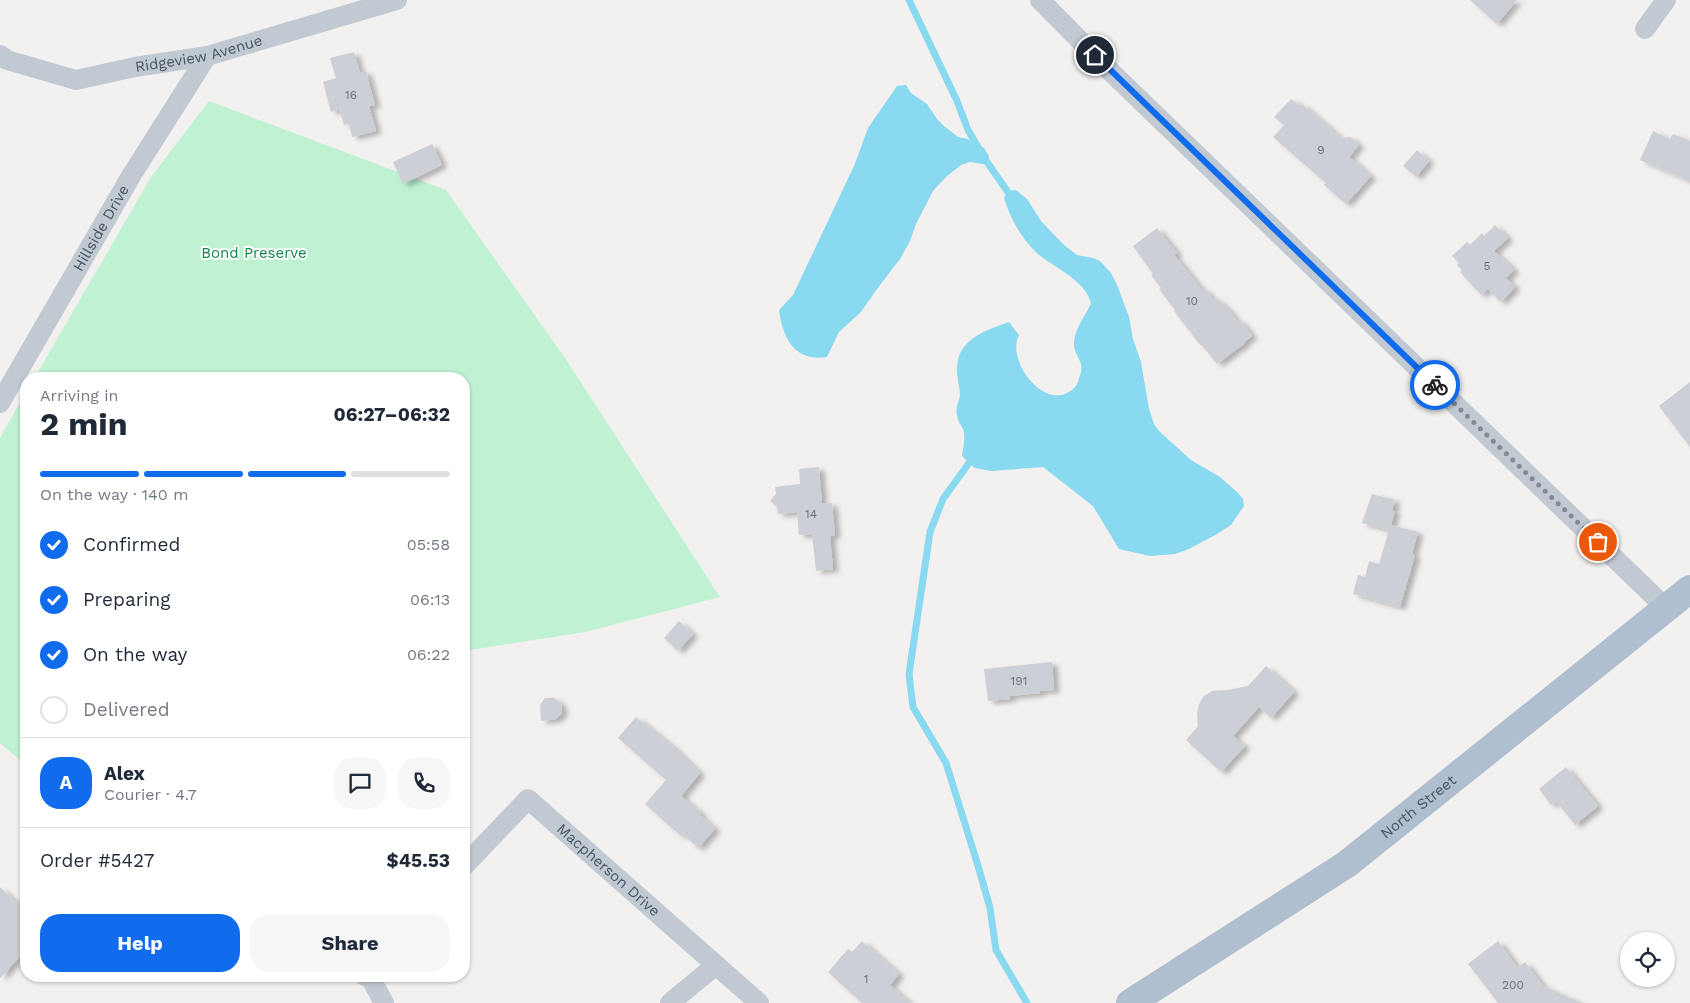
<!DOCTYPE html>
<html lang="en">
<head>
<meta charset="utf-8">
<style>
	:root { --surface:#fff; --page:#f6f6f7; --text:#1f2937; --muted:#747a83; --line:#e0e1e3; --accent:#106ced }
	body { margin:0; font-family:"Work Sans",sans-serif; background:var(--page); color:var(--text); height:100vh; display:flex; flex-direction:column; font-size:19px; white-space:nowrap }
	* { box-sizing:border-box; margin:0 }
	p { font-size:16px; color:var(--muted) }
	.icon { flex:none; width:28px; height:28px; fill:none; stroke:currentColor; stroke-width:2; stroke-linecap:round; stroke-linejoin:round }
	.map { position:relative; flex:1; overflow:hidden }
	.details { position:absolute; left:20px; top:372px; width:450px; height:610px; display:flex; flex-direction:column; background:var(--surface); border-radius:20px; box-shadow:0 1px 4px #0004 }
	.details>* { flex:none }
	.tools { position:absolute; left:1620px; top:932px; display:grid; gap:10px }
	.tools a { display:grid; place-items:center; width:55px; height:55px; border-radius:50%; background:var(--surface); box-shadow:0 1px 4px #0004; font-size:25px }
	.pin { position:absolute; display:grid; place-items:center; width:42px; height:42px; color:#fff; margin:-21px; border:2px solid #fff; border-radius:50%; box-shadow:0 1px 5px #0007 }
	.courier { position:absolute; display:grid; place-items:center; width:50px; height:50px; margin:-25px; border:4px solid #106ced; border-radius:50%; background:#fff; color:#222; box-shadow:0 1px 6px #0007 }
	.head em { font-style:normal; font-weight:700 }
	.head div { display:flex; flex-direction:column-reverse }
	.head { display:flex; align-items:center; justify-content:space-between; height:85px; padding:0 20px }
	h1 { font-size:32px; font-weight:700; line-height:38px }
	.bar { display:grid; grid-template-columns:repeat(4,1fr); gap:8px 5px; align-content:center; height:60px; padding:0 20px }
	.bar i { height:6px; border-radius:4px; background:var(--line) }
	.bar .current { background:var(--accent) }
	.bar p { grid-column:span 4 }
	.line { display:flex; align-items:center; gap:12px; padding:0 20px; border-top:1px solid var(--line) }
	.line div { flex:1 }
	.round { display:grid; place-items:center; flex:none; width:52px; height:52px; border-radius:20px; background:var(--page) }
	ol { padding:0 20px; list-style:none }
	li { display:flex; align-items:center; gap:15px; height:55px }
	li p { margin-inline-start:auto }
	li .icon { padding:5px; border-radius:50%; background:var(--accent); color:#fff; stroke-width:4 }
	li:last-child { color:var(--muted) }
	li i { width:28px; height:28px; border:2px solid var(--line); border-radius:50% }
	.action { display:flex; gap:10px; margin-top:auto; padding:10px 20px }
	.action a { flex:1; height:58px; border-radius:20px; background:var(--accent); color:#fff; font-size:20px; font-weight:700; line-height:58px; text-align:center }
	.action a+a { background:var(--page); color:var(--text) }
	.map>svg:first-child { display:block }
</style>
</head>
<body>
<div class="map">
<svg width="1690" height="1003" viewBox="0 0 1690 1003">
	<defs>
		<filter id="shadow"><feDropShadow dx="5.5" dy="3" stdDeviation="2.5" flood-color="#0004"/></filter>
	</defs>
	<rect width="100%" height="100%" fill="#f3f0f0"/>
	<g fill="#bef2d3">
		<polygon points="209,101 446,190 567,361 720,597 585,632 464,651 464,379 34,379 151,177"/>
		<polygon points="26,392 26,765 0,743 0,438"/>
	</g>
	<g fill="#89d9f1">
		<path d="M906,85L911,93L927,104L937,119L944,126L958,137L968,139L984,148L989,156V165L970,162L961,165L946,177L933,191L916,224L910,241L900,259L877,289L861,312L839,332L827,357C794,362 783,338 779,310L793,295L854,166L868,128L897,86Z"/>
		<path d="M1016,190L1027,199L1041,221L1064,245L1077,255L1093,258L1100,261L1111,273L1118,287L1129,317L1133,339L1141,362L1149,409L1154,424L1159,431L1191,460L1220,477L1238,493L1243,499L1244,506L1231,525L1217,534L1189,549L1175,554L1150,556L1119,549L1093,506L1043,467L991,471L975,468L962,456C963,448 966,437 963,429C961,425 957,420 957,415C955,407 960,401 960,393C959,384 956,375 957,366C959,338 987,330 1009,322L1019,335C1005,361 1047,415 1074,388C1077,386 1078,381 1079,378C1087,361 1073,357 1074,342C1075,328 1086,315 1091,303C1084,279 1056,269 1038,254C1022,240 1010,218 1004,198L1008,191Z"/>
	</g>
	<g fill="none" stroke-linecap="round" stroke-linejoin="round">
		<g stroke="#89d9f1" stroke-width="7">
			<polyline points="909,0 957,101 968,130 985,159 1012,198"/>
			<polyline points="974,456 943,499 930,532 909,674 913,707 946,763 979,869 990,908 996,950 1027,1003"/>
		</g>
	</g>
	<g fill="#cccfd5" filter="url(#shadow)">
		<polygon points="1470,0 1517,0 1497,24"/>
		<polygon points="354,52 360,73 366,71 375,105 369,106 376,131 352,137 349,123 344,125 339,109 331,112 323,82 336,78 330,58"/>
		<polygon points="1291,99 1300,106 1302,104 1341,138 1350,137 1359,145 1349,157 1371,176 1346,204 1324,185 1326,183 1273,137 1284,125 1274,117"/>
		<polygon points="1653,131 1670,139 1673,134 1690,141 1690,181 1640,160"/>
		<polygon points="432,144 442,165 403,184 393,162"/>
		<polygon points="1417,150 1429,161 1416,177 1403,166"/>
		<polygon points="1495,225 1508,238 1494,251 1514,270 1506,278 1515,287 1501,302 1488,289 1481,295 1460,272 1462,270 1457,265 1459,263 1452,256 1467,242 1470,245 1482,233 1484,236"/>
		<polygon points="1157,228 1177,253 1174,255 1202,290 1204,288 1212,298 1218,300 1228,309 1238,322 1240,320 1252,336 1244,342 1245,343 1217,364 1202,345 1201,346 1174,311 1175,310 1159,289 1161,288 1151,275 1153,274 1133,246"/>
		<polygon points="1690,382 1690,447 1659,406"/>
		<polygon points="819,467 822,504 832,503 835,535 830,536 833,569 816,571 812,534 799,535 797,512 778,514 777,507 770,501 776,494 775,487 800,484 799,469"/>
		<polygon points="1372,494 1395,500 1392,511 1395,511 1391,525 1418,532 1412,554 1415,555 1400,607 1353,594 1358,575 1365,577 1369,561 1379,564 1389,530 1362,523"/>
		<polygon points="679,621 693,634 678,651 664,638"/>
		<polygon points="1052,662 1054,690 1040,691 1040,693 1010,696 1010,699 988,701 984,669"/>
		<polygon points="1266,666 1294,692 1271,718 1259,707 1233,736 1245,746 1221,772 1186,740 1198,726 1197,713 1199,704 1204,696 1212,691 1228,690 1248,686"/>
		<polygon points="545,698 554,698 561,704 562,713 556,719 541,721 540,705"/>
		<polygon points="636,717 672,746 700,773 681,796 701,813 699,814 715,829 698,848 683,834 681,836 645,804 666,780 618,738"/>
		<polygon points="1566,767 1598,806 1575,825 1556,801 1551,805 1539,789"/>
		<polygon points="0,887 26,911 26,950 0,978"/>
		<polygon points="862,941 899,974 890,985 910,1003 862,1003 828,972 848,949 852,952"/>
		<polygon points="1498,941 1518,968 1525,962 1543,986 1582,1003 1498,1003 1468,964"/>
	</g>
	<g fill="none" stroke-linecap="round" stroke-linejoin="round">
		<g stroke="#c1cad3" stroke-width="20">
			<polyline points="1040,0 1108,69 1665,607"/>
			<polyline points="1645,29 1666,0"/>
			<path id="s1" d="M0,55L7,60L76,80L135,67L207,56L397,0"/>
			<path id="s2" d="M0,403L131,176L207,56"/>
			<path id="s3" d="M464,866L528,799L759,1003"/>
			<polyline points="365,976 371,979 384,1003"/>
			<polyline points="670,1003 716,965"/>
		</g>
		<path stroke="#afbfd0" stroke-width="28" id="s4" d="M1130,1003L1347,864L1690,589"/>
	</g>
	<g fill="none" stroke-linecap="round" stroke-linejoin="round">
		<polyline stroke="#838a92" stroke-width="5" stroke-dasharray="0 9" points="1435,385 1598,542"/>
		<polyline stroke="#106ced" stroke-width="6" points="1095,55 1435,385"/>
	</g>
	<g text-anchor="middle" stroke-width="4" stroke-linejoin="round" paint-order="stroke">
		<g font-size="12" fill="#68727c">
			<text x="351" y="99">16</text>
			<text x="1321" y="154">9</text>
			<text x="1487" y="270">5</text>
			<text x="1192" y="305">10</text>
			<text x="811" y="518">14</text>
			<text x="1019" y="685">191</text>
			<text x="866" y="983">1</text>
			<text x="1513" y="989">200</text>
		</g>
		<g font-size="15" fill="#47535f" stroke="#fff">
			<text dy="5" stroke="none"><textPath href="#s1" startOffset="206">Ridgeview Avenue</textPath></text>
			<text dy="5" stroke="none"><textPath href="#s2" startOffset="202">Hillside Drive</textPath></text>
			<text dy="5" stroke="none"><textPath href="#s4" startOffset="349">North Street</textPath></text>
			<text dy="5" stroke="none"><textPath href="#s3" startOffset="200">Macpherson Drive</textPath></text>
		</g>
		<g font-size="15" fill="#13864e" stroke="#fff">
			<text x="254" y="258">Bond Preserve</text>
		</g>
	</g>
</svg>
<div class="tools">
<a><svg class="icon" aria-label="locate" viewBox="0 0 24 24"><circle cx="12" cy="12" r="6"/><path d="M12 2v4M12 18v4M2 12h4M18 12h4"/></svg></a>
</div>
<div class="pin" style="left:1598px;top:542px;background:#ea580c"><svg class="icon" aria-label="bag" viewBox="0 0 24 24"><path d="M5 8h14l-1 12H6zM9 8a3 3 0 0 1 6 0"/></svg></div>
<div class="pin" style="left:1095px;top:55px;background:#1f2937"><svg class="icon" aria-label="home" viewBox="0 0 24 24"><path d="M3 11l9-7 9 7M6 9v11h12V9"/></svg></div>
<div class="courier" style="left:1435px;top:385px"><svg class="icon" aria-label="bike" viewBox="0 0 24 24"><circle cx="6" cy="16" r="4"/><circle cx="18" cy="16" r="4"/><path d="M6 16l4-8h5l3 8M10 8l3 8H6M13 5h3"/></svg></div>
<section class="details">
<div class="head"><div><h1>2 min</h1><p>Arriving in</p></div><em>06:27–06:32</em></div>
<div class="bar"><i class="current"></i><i class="current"></i><i class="current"></i><i></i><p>On the way · 140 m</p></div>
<ol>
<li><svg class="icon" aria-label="check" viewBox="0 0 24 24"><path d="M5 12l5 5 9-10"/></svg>Confirmed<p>05:58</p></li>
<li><svg class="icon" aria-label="check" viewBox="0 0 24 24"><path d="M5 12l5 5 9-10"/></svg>Preparing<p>06:13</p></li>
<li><svg class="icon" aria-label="check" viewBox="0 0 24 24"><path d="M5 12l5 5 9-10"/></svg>On the way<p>06:22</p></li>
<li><i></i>Delivered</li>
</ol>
<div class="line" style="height:90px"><b class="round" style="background:var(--accent);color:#fff">A</b><div><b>Alex</b><p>Courier · 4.7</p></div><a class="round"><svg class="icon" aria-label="chat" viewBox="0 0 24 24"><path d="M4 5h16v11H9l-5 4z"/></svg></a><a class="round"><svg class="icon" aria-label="phone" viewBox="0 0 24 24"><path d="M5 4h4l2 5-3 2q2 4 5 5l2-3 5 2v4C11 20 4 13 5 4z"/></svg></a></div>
<div class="line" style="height:65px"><div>Order #5427</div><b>$45.53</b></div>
<div class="action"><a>Help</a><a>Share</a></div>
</section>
</div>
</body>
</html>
